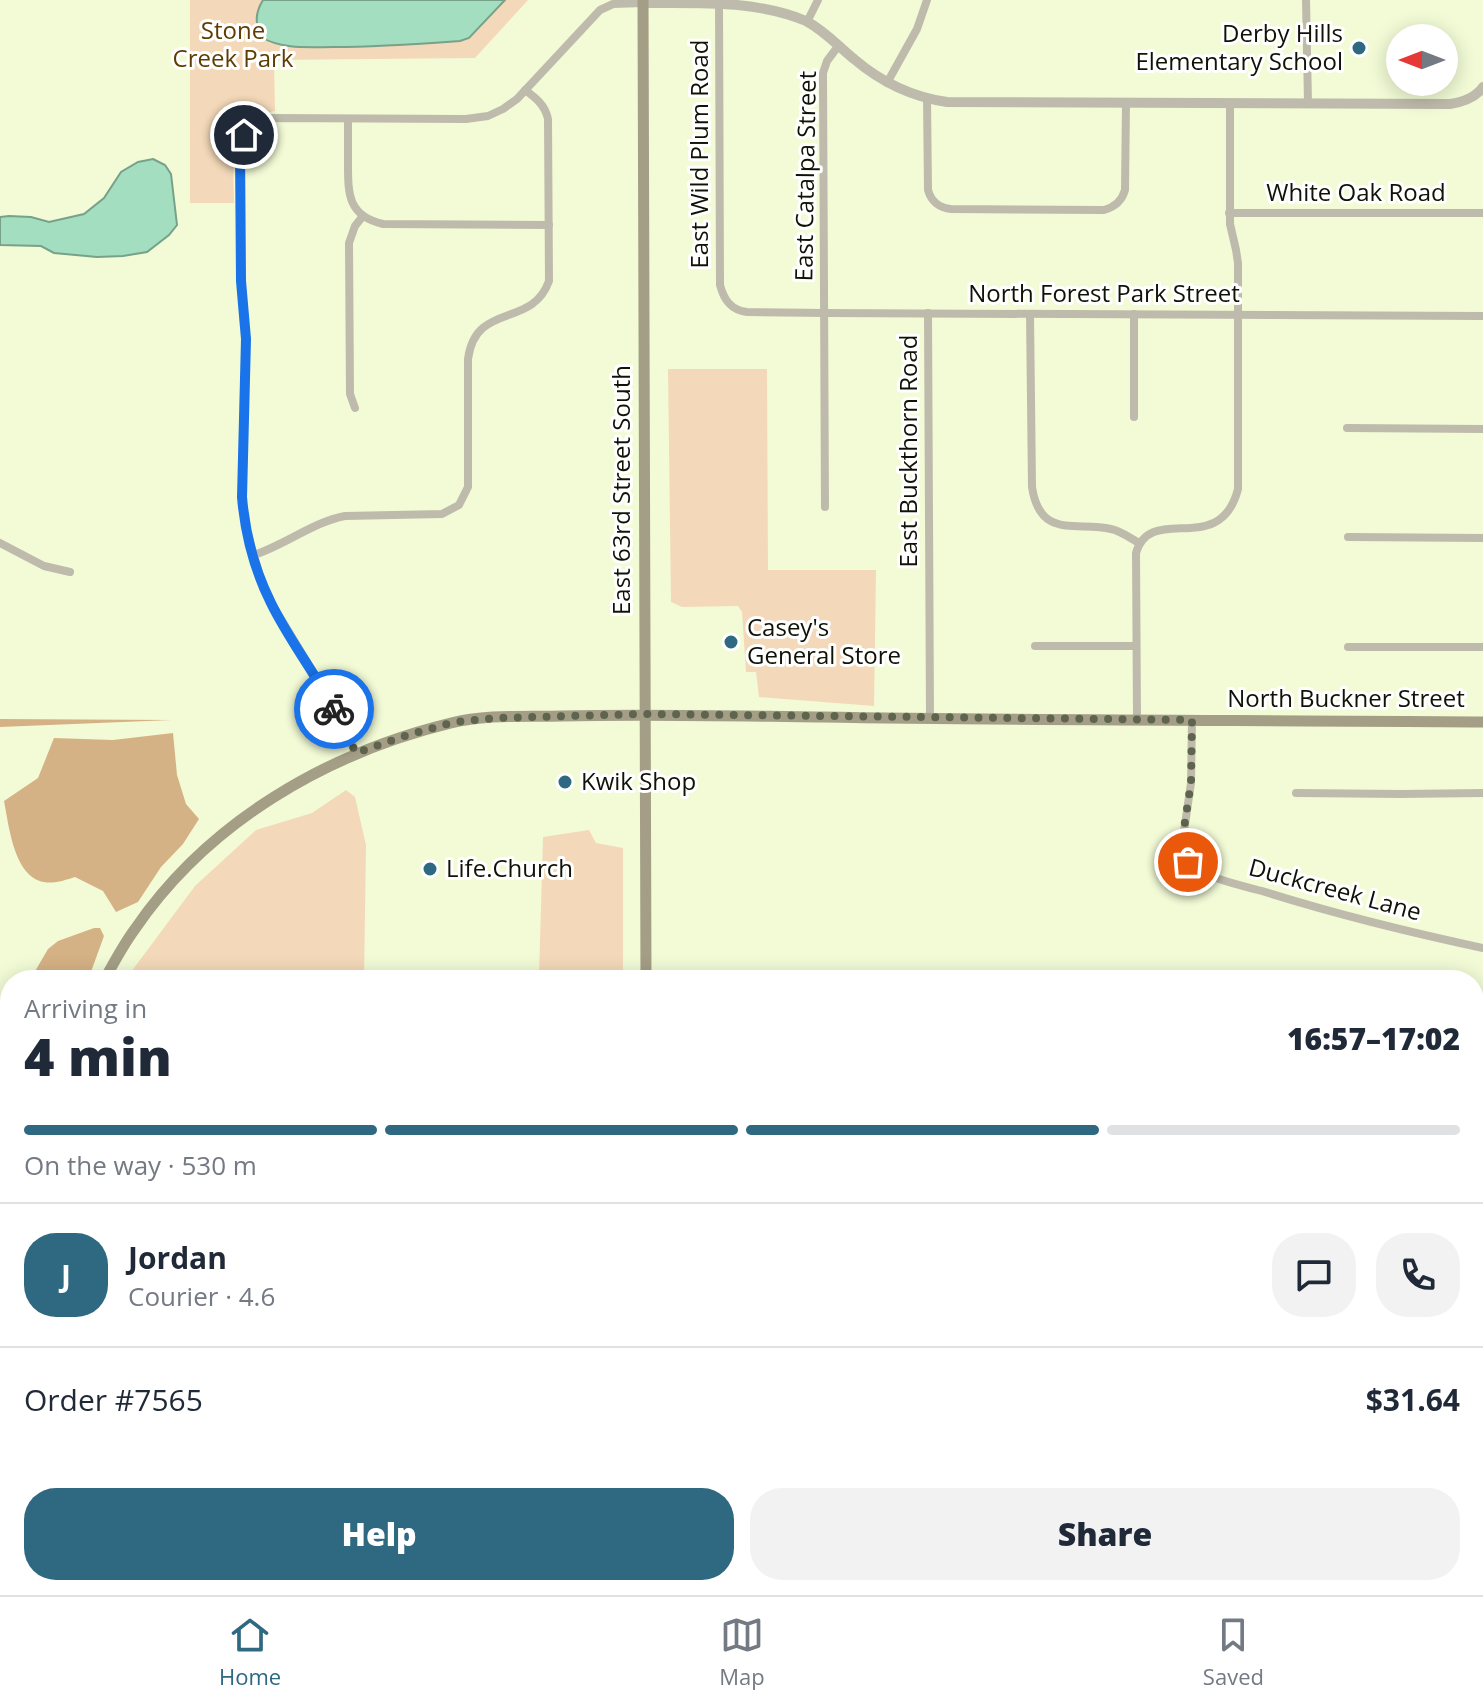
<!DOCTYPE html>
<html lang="en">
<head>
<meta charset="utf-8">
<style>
	:root { --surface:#fff; --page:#f2f2f3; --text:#1f2937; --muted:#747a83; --line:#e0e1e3; --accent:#2e6881 }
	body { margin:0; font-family:"Open Sans",sans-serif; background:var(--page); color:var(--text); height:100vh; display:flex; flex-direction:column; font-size:30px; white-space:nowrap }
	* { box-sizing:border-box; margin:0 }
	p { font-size:26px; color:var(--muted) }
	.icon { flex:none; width:44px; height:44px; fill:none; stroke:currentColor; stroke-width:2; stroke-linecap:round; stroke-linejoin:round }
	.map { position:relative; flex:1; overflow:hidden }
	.side { position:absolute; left:0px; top:970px; width:1484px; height:626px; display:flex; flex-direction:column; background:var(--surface); border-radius:32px 32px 0 0; box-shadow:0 4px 20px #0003 }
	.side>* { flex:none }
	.needle { width:52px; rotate:270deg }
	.buttons { position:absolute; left:1386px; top:24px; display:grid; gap:16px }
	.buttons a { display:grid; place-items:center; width:72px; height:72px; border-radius:50%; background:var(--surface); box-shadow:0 4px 20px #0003; font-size:40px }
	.pin { position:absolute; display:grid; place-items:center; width:68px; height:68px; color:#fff; margin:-34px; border:4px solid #fff; border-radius:50%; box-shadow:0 2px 8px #0007 }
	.courier { position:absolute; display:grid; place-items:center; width:80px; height:80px; margin:-40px; border:6px solid #1a73e8; border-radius:50%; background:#fff; color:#222; box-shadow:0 2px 10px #0007 }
	.head em { font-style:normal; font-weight:800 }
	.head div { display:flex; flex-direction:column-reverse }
	.head { display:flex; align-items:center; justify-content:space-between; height:136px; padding:0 24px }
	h1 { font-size:52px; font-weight:800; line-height:60px }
	.bar { display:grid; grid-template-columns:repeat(4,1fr); gap:12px 8px; align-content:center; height:96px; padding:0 24px }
	.bar i { height:10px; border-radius:6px; background:var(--line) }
	.bar .current { background:var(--accent) }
	.bar p { grid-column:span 4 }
	.line { display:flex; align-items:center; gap:20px; padding:0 24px; border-top:2px solid var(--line) }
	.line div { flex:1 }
	.round { display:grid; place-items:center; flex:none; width:84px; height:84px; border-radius:32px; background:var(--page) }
	.action { display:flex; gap:16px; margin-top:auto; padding:16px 24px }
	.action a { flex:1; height:92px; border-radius:32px; background:var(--accent); color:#fff; font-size:32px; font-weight:800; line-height:92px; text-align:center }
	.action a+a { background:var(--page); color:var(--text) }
	.menu { display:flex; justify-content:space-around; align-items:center; height:112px; border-top:2px solid var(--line); background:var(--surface); font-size:22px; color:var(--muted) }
	.menu a { display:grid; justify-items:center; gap:4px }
	.menu .current { color:var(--accent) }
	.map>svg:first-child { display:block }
</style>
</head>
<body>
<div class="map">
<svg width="1483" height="1595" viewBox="0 0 1483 1595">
	<rect width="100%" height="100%" fill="#f2fbd6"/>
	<g fill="#f3d9b9">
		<path d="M190,0H528L475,58L274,60L275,111C225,118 234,165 234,203H190Z"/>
		<polygon points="668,369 767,369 768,570 876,570 874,706 759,697 756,672 746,672 742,612 738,606 682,607 671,602"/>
		<polygon points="346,790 355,797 366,845 364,980 128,980 131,972 195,886 256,830 312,813"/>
		<polygon points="589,830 596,843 623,848 623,980 410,980 463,977 539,976 543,837"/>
		<polygon points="849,1586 920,1586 879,1595 808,1595"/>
	</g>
	<g fill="#d5b285">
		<polygon points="0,719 172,720 0,727"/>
		<path d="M173,733L177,775L186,804L199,819L183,844L161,867L138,902L116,912L103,891L75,877C65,880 55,884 44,882C14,877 9,826 4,801L38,778L54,738L113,740Z"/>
		<polygon points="94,928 100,928 104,936 88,980 30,980 48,949 58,941"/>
		<polygon points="10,1021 10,1201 0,1230 0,1053 6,1049"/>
	</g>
	<g fill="#a4dec1" stroke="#78a189" stroke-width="2">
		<path d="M263,0H505L469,38L460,41C418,44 376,47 334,47C309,47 283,50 261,37C255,23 255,13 263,0Z"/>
		<polygon points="153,159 165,165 171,174 177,225 169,235 147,252 123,256 97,257 54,253 41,246 0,245 0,217 9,216 31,217 49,222 84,214 104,198 121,172 138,162"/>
	</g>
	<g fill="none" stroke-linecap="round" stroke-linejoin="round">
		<g stroke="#bfbbac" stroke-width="8">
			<path d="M719,0L720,285C724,300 731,310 747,312L824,313L1483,316"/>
			<polyline points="1306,0 1308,103"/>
			<polyline points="807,22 818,0"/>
			<polyline points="887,83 917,29 927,0"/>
			<path d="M927,98L928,190C931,201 939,208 951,209L1104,210C1115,207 1122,201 1125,190L1126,103"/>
			<path d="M348,119C348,134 348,149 348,164C348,194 348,216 383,224L549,225"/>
			<polyline points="1229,213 1483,213"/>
			<polyline points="928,313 930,718"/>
			<path d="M1030,314L1032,487C1040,540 1077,521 1111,529C1121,531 1130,538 1139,543"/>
			<polyline points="355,408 350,394 349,243 355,226 363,216"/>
			<polyline points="1134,417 1134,314"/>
			<polyline points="1347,428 1483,429"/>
			<polyline points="825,507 823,73 827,61 839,45"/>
			<polyline points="1348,537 1483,538"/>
			<polyline points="0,543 44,566 70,572"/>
			<path d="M254,555C285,545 313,522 345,516L442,514L459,505L468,487V359C476,301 532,329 549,281L548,119C545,105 536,98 525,90"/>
			<polyline points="1035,646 1136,646"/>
			<polyline points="1348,647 1483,647"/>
			<path d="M1137,719L1136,553C1151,502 1220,559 1238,489V263L1236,250L1230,224V103"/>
			<path d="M1192,720L1191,783L1182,845C1184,853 1186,861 1193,866C1212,880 1240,885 1262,891C1335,914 1408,932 1483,948"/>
			<path d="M356,753L326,693L272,604L261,580L246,528L242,497L246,339L241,281L240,149C244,130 254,122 272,118L466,119L488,116L503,109L517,99L600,10L613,4L643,3"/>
			<polyline points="1296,793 1401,794 1483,793"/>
			<polyline points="1474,1156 1483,1156"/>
			<path d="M1474,1264C1481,1274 1481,1283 1474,1293"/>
			<polyline points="1474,1322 1483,1357"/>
			<polyline points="1474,1367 1483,1399"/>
		</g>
		<path stroke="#bfbbac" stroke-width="10" d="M643,3C698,3 756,0 806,21C825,31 838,46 854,59C881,82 912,97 947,102L1450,104C1462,102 1476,97 1483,87"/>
		<g stroke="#a49e87" stroke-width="11">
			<polyline points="643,0 646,980"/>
			<path d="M104,980C114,963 123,945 135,929C208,822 327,753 451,723C487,714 526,717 562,716C649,714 735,716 822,717C1042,721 1263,720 1483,722"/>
			<polyline points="0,1278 10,1252"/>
			<polyline points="647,1586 647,1595"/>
		</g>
		<g stroke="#918a6d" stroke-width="12">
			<polyline points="1474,1429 1483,1428"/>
			<polyline points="1474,1441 1483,1439"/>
			<polyline points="696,1595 741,1586"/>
			<polyline points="768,1595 809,1586"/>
		</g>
		<defs>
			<g id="rail">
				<polyline points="1474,1473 1483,1471"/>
				<polyline points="904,1595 945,1586"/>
			</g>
		</defs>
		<use href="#rail" stroke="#666b55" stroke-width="5"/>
		<use href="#rail" stroke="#fff" stroke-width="2" stroke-dasharray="6" stroke-linecap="butt"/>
	</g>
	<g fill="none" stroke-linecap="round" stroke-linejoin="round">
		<polyline stroke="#5f644f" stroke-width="8" stroke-dasharray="0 14.4" points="334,709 356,753 405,736 454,722 496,718 645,714 1192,720 1191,783 1182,841 1184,854 1188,862"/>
		<path stroke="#1a73e8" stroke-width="10" d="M244,135L240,149L241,281L246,339L242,497C245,533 255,571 271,603C289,640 315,673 334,709"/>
	</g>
	<g fill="#2e6881" stroke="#fff" stroke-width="3">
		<circle cx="1359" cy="48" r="8"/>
		<circle cx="731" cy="642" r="8"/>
		<circle cx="565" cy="782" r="8"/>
		<circle cx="430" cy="869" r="8"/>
	</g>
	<g text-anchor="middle" stroke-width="6" stroke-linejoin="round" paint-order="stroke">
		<g font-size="24" fill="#5f3d02" stroke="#fff">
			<text x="233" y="39">Stone<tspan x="233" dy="28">Creek Park</tspan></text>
		</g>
		<g font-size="24" fill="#101206" stroke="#fff" text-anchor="start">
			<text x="1343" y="42" text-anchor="end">Derby Hills<tspan x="1343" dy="28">Elementary School</tspan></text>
			<text x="747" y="636">Casey's<tspan x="747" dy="28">General Store</tspan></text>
			<text x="581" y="790">Kwik Shop</text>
			<text x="446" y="877">Life.Church</text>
		</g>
		<g font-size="24" fill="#101206" stroke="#fff">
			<text transform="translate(700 154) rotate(-90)" y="8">East Wild Plum Road</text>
			<text transform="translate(806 176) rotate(-89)" y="8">East Catalpa Street</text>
			<text x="1356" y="201">White Oak Road</text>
			<text x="1104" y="302">North Forest Park Street</text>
			<text transform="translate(909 451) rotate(-90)" y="8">East Buckthorn Road</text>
			<text transform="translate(622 490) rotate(-90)" y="8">East 63rd Street South</text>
			<text x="1346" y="707">North Buckner Street</text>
			<text transform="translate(1335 890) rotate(15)" y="8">Duckcreek Lane</text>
		</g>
	</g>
</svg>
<div class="buttons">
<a><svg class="needle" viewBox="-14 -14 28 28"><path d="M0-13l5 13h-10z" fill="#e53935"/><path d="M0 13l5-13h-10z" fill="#747a83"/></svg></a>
</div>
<div class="pin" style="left:1188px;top:862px;background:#ea580c"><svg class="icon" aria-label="bag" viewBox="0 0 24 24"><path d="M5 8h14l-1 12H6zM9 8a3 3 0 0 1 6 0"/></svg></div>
<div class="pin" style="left:244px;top:135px;background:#1f2937"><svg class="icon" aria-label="home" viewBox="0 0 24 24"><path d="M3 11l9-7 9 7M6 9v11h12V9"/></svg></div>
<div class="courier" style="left:334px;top:709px"><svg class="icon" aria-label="bike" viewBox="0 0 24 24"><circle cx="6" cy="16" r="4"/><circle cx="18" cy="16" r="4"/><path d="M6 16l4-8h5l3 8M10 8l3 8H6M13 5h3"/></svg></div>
<section class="side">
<div class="head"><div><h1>4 min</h1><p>Arriving in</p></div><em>16:57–17:02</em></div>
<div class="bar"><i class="current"></i><i class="current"></i><i class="current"></i><i></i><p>On the way · 530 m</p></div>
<div class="line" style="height:144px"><b class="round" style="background:var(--accent);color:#fff">J</b><div><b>Jordan</b><p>Courier · 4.6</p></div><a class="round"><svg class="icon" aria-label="chat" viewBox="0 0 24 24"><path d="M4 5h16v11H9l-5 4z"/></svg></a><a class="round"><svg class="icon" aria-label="phone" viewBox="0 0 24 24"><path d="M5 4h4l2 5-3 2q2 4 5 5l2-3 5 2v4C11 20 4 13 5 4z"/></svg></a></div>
<div class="line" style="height:104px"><div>Order #7565</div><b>$31.64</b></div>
<div class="action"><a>Help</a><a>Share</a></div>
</section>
</div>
<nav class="menu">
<a class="current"><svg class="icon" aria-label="home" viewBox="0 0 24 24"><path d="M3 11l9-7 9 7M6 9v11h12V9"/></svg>Home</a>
<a><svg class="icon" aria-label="map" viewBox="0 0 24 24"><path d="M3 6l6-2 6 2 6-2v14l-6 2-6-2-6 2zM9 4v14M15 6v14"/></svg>Map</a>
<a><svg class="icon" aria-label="saved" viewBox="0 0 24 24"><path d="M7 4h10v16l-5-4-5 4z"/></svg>Saved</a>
</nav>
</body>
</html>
